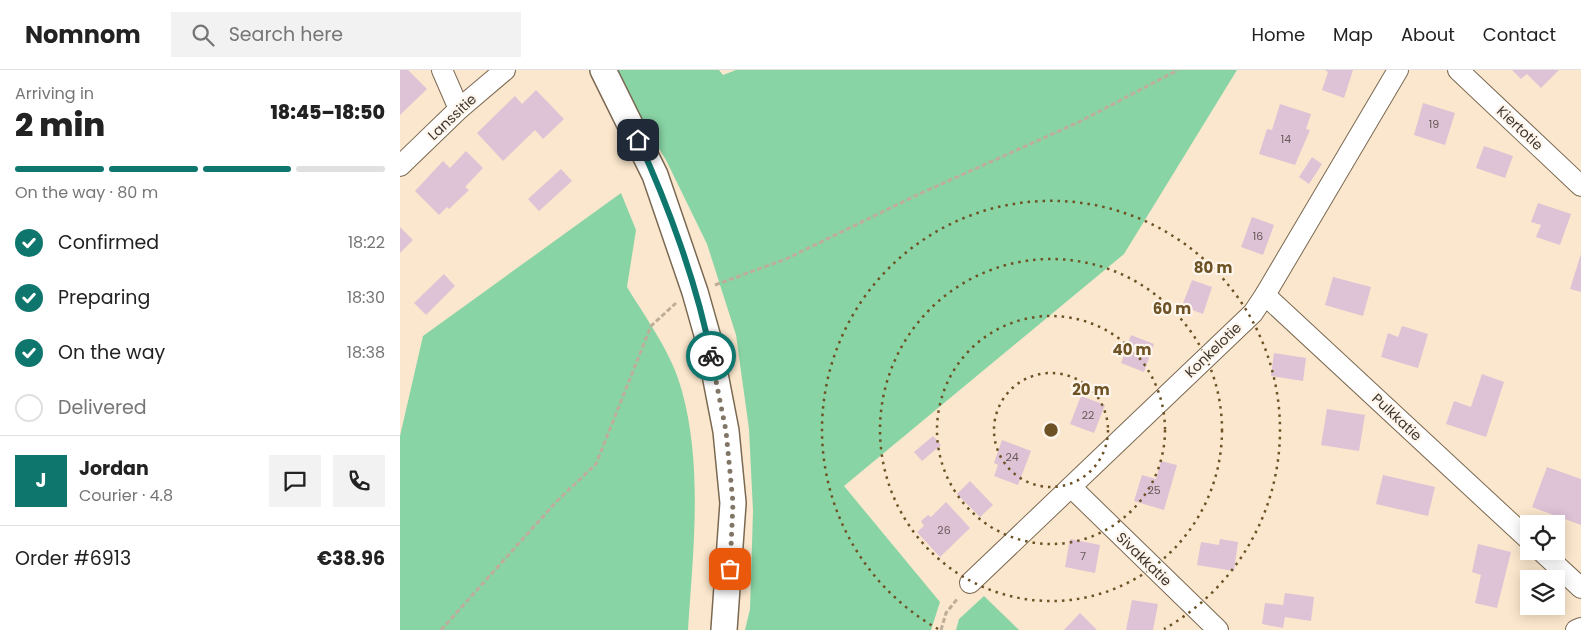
<!DOCTYPE html>
<html lang="en">
<head>
<meta charset="utf-8">
<style>
	:root { --surface:#fff; --page:#f2f2f2; --text:#222; --muted:#767676; --line:#e0e0e0; --accent:#0f766e }
	body { margin:0; font-family:Poppins,sans-serif; background:var(--page); color:var(--text); height:100vh; display:flex; flex-direction:column; font-size:19px; white-space:nowrap }
	* { box-sizing:border-box; margin:0 }
	p { font-size:16px; color:var(--muted) }
	.icon { flex:none; width:28px; height:28px; fill:none; stroke:currentColor; stroke-width:2; stroke-linecap:round; stroke-linejoin:round }
	.map { position:relative; flex:1; overflow:hidden }
	.sheet { display:flex; flex-direction:column; background:var(--surface); width:400px }
	.sheet>* { flex:none }
	.fabs { position:absolute; left:1120px; top:445px; display:grid; gap:10px }
	.fabs a { display:grid; place-items:center; width:45px; height:45px; border-radius:0px; background:var(--surface); box-shadow:0 2px 12px #0003; font-size:25px }
	.pin { position:absolute; display:grid; place-items:center; width:42px; height:42px; color:#fff; margin:-21px; border-radius:10px; box-shadow:0 2px 8px #0006 }
	.courier { position:absolute; display:grid; place-items:center; width:50px; height:50px; margin:-25px; border:4px solid #0f766e; border-radius:50%; background:#fff; color:#222; box-shadow:0 1px 6px #0007 }
	.overview em { font-style:normal; font-weight:800 }
	.overview div { display:flex; flex-direction:column-reverse }
	.overview { display:flex; align-items:center; justify-content:space-between; height:85px; padding:0 15px }
	h1 { font-size:32px; font-weight:800; line-height:38px }
	.bar { display:grid; grid-template-columns:repeat(4,1fr); gap:8px 5px; align-content:center; height:60px; padding:0 15px }
	.bar i { height:6px; border-radius:4px; background:var(--line) }
	.bar .current { background:var(--accent) }
	.bar p { grid-column:span 4 }
	.line { display:flex; align-items:center; gap:12px; padding:0 15px; border-top:1px solid var(--line) }
	.line div { flex:1 }
	.round { display:grid; place-items:center; flex:none; width:52px; height:52px; border-radius:0px; background:var(--page) }
	ol { padding:0 15px; list-style:none }
	li { display:flex; align-items:center; gap:15px; height:55px }
	li p { margin-inline-start:auto }
	li .icon { padding:5px; border-radius:50%; background:var(--accent); color:#fff; stroke-width:4 }
	li:last-child { color:var(--muted) }
	li i { width:28px; height:28px; border:2px solid var(--line); border-radius:50% }
	header { display:flex; align-items:center; gap:30px; box-sizing:border-box; height:70px; padding:0 25px; background:var(--surface); border-bottom:1px solid var(--line) }
	header strong { font-size:24px }
	nav { display:flex; gap:28px; margin-inline-start:auto; font-size:18px }
	.search { width:350px; height:45px; background:var(--page); display:flex; align-items:center; gap:12px; box-sizing:border-box; padding:0 18px; border-radius:0px; color:var(--muted); font-size:19px }
	main { display:flex; flex:1; min-height:0 }
	.map>svg:first-child { display:block }
</style>
</head>
<body>
<header>
<strong>Nomnom</strong>
<div class="search"><svg class="icon" aria-label="search" viewBox="0 0 24 24"><circle cx="10" cy="10" r="6"/><path d="M15 15l6 6"/></svg>Search here</div>
<nav><a>Home</a><a>Map</a><a>About</a><a>Contact</a></nav>
</header>
<main>
<section class="sheet">
<div class="overview"><div><h1>2 min</h1><p>Arriving in</p></div><em>18:45–18:50</em></div>
<div class="bar"><i class="current"></i><i class="current"></i><i class="current"></i><i></i><p>On the way · 80 m</p></div>
<ol>
<li><svg class="icon" aria-label="check" viewBox="0 0 24 24"><path d="M5 12l5 5 9-10"/></svg>Confirmed<p>18:22</p></li>
<li><svg class="icon" aria-label="check" viewBox="0 0 24 24"><path d="M5 12l5 5 9-10"/></svg>Preparing<p>18:30</p></li>
<li><svg class="icon" aria-label="check" viewBox="0 0 24 24"><path d="M5 12l5 5 9-10"/></svg>On the way<p>18:38</p></li>
<li><i></i>Delivered</li>
</ol>
<div class="line" style="height:90px"><b class="round" style="background:var(--accent);color:#fff">J</b><div><b>Jordan</b><p>Courier · 4.8</p></div><a class="round"><svg class="icon" aria-label="chat" viewBox="0 0 24 24"><path d="M4 5h16v11H9l-5 4z"/></svg></a><a class="round"><svg class="icon" aria-label="phone" viewBox="0 0 24 24"><path d="M5 4h4l2 5-3 2q2 4 5 5l2-3 5 2v4C11 20 4 13 5 4z"/></svg></a></div>
<div class="line" style="height:65px"><div>Order #6913</div><b>€38.96</b></div>
</section>
<div class="map">
<svg width="1181" height="560" viewBox="0 0 1181 560">
	<rect width="100%" height="100%" fill="#fbe7cd"/>
	<g fill="#89d4a5">
		<polygon points="211,0 319,0 323,5 336,0 837,0 724,184 444,416 540,532 531,560 345,560 350,539 353,441 349,359 336,265 307,174 266,90"/>
		<path d="M221,123L236,160L227,217C247,250 272,283 282,321C303,398 293,482 288,560H0V366L23,266Z"/>
		<polygon points="584,526 619,560 556,560 559,549"/>
	</g>
	<g fill="#dec2d6">
		<polygon points="0,0 8,0 27,19 0,45"/>
		<polygon points="925,0 953,0 944,28 922,20 928,2"/>
		<polygon points="1112,0 1159,0 1141,18 1127,4 1121,9"/>
		<polygon points="136,20 164,49 143,69 135,60 103,91 77,63 115,26 122,34"/>
		<polygon points="1023,33 1055,43 1045,75 1014,65"/>
		<polygon points="880,34 911,44 906,59 910,60 895,95 859,84 867,59 872,60"/>
		<polygon points="1084,76 1113,86 1105,108 1076,98"/>
		<polygon points="66,81 83,98 65,117 69,120 49,139 47,137 39,145 15,121 43,91 50,98"/>
		<polygon points="912,87 922,94 909,114 899,107"/>
		<polygon points="161,99 172,111 139,141 128,129"/>
		<polygon points="1138,133 1171,144 1160,175 1136,167 1141,155 1131,152"/>
		<polygon points="852,147 874,155 863,185 841,177"/>
		<polygon points="0,157 13,170 0,183"/>
		<polygon points="1181,184 1181,222 1170,219"/>
		<polygon points="44,204 55,216 26,245 14,233"/>
		<polygon points="933,207 971,217 963,246 925,235"/>
		<polygon points="792,210 812,217 803,244 782,236"/>
		<polygon points="1002,256 1028,264 1018,298 981,287 988,263 998,267"/>
		<polygon points="731,265 754,274 744,302 721,293"/>
		<polygon points="874,283 906,288 903,311 871,306"/>
		<polygon points="1082,304 1104,312 1086,367 1046,354 1054,331 1071,337"/>
		<polygon points="681,326 705,335 694,363 670,354"/>
		<polygon points="927,339 965,345 959,381 921,375"/>
		<polygon points="533,366 541,375 522,391 514,382"/>
		<polygon points="602,370 631,381 618,415 594,406 598,395 594,393"/>
		<polygon points="761,391 777,395 764,440 734,431 742,405 756,409"/>
		<polygon points="1147,397 1181,409 1181,455 1132,437"/>
		<polygon points="983,405 1035,417 1028,446 976,434"/>
		<polygon points="570,411 593,435 580,447 557,424"/>
		<polygon points="546,432 570,458 540,487 517,462 524,456 521,451 528,445 531,447"/>
		<polygon points="670,469 700,475 695,503 665,497"/>
		<polygon points="820,469 838,472 834,501 797,495 801,472 819,475"/>
		<polygon points="1078,474 1111,482 1097,538 1075,533 1081,505 1072,502"/>
		<polygon points="885,523 914,527 911,551 885,547 883,558 862,554 865,533 883,535"/>
		<polygon points="732,530 758,534 753,560 726,560"/>
		<polygon points="680,543 697,560 664,560"/>
	</g>
	<g fill="none" stroke-linecap="round" stroke-linejoin="round">
		<defs>
			<g id="minor">
				<polyline points="42,0 59,39"/>
				<polyline points="1058,0 1181,116"/>
				<polyline points="0,96 59,39 105,0"/>
				<polyline points="865,225 1129,470"/>
				<polyline points="671,417 818,560"/>
				<polyline points="1141,481 1181,518"/>
				<polyline points="570,513 853,243 865,225 998,0"/>
				<polyline points="1176,560 1181,558"/>
			</g>
			<polyline id="tertiary" points="203,0 255,105 295,222 308,268 326,361 333,433 324,560"/>
		</defs>
		<use href="#minor" stroke="#7a6952" stroke-width="22"/>
		<use href="#tertiary" stroke="#7a6952" stroke-width="28"/>
		<g stroke="#beae99" stroke-width="3" stroke-dasharray="5 2.5" stroke-linecap="butt">
			<polyline points="315,215 386,189 517,125 679,52 778,0"/>
			<polyline points="41,560 156,432 196,394 251,256 276,233"/>
			<polyline points="541,560 546,543 558,528"/>
		</g>
		<use href="#minor" stroke="#fff" stroke-width="20"/>
		<use href="#tertiary" stroke="#fff" stroke-width="25"/>
	</g>
	<g fill="none" stroke-linecap="round" stroke-linejoin="round">
		<polyline stroke="#817565" stroke-width="5" stroke-dasharray="0 9" points="311,286 326,361 333,433 330,499"/>
		<path stroke="#0f766e" stroke-width="6" d="M238,70C268,134 298,217 311,286"/>
	</g>
	<g fill="none" stroke="#6c5224" stroke-width="2.5" stroke-dasharray="2.5 5">
		<circle cx="651" cy="360" r="57"/>
		<circle cx="651" cy="360" r="114"/>
		<circle cx="651" cy="360" r="171"/>
		<path d="M538 559A229 229 0 1 1 764 559"/>
	</g>
	<g text-anchor="middle" stroke-width="4.5" stroke-linejoin="round" paint-order="stroke">
		<g font-size="11" fill="#675a57">
			<text x="1034" y="58">19</text>
			<text x="886" y="73">14</text>
			<text x="858" y="170">16</text>
			<text x="688" y="349">22</text>
			<text x="612" y="391">24</text>
			<text x="754" y="424">25</text>
			<text x="544" y="464">26</text>
			<text x="683" y="490">7</text>
		</g>
		<g font-size="14" fill="#3f372d" stroke="#fef6ec">
			<text transform="translate(52 47) rotate(-43)" y="5">Lanssitie</text>
			<text transform="translate(1120 58) rotate(43)" y="5">Kiertotie</text>
			<text transform="translate(813 280) rotate(-44)" y="5">Konkelotie</text>
			<text transform="translate(997 347) rotate(43)" y="5">Pulkkatie</text>
			<text transform="translate(744 489) rotate(44)" y="5">Sivakkatie</text>
		</g>
	</g>
	<circle cx="651" cy="360" r="8" fill="#6c5224" stroke="#fef6ec" stroke-width="2.5"/>
	<g font-size="15" text-anchor="middle" font-weight="bold" fill="#6c5224" stroke="#fef6ec" stroke-width="4.5" stroke-linejoin="round" paint-order="stroke">
		<text x="813" y="203">80 m</text>
		<text x="772" y="244">60 m</text>
		<text x="732" y="285">40 m</text>
		<text x="691" y="325">20 m</text>
	</g>
</svg>
<div class="fabs">
<a><svg class="icon" aria-label="locate" viewBox="0 0 24 24"><circle cx="12" cy="12" r="6"/><path d="M12 2v4M12 18v4M2 12h4M18 12h4"/></svg></a>
<a><svg class="icon" aria-label="layers" viewBox="0 0 24 24"><path d="M12 4l9 5-9 5-9-5zM3 14l9 5 9-5"/></svg></a>
</div>
<div class="pin" style="left:330px;top:499px;background:#ea580c"><svg class="icon" aria-label="bag" viewBox="0 0 24 24"><path d="M5 8h14l-1 12H6zM9 8a3 3 0 0 1 6 0"/></svg></div>
<div class="pin" style="left:238px;top:70px;background:#1f2937"><svg class="icon" aria-label="home" viewBox="0 0 24 24"><path d="M3 11l9-7 9 7M6 9v11h12V9"/></svg></div>
<div class="courier" style="left:311px;top:286px"><svg class="icon" aria-label="bike" viewBox="0 0 24 24"><circle cx="6" cy="16" r="4"/><circle cx="18" cy="16" r="4"/><path d="M6 16l4-8h5l3 8M10 8l3 8H6M13 5h3"/></svg></div>
</div>
</main>
</body>
</html>
